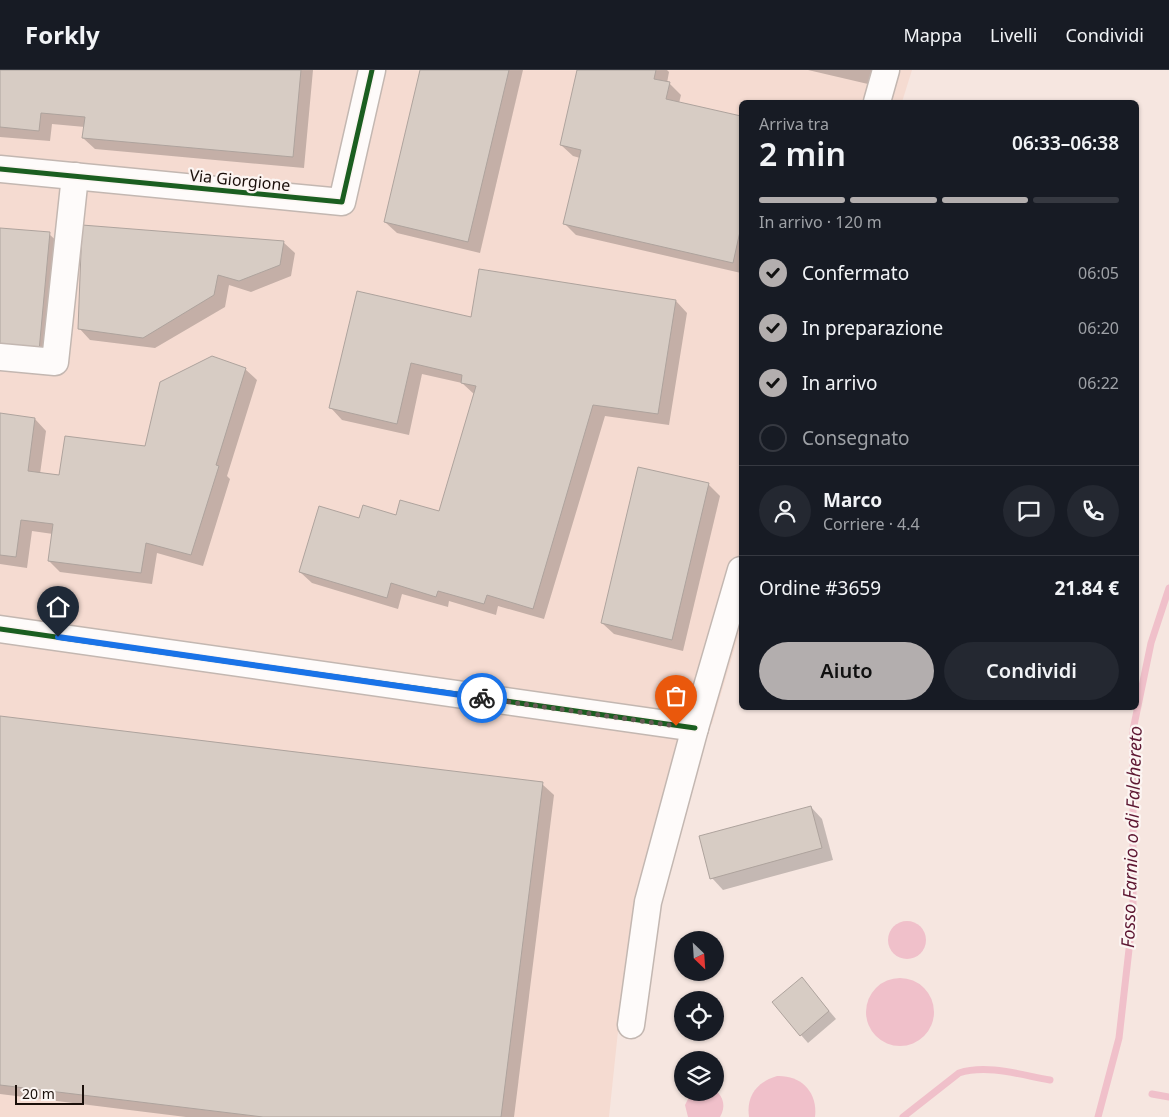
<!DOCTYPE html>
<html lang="it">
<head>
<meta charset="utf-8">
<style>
	:root { --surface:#171b24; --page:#242831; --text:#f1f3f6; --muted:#9ea1a6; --line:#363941; --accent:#b3aeae }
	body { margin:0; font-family:"Noto Sans",sans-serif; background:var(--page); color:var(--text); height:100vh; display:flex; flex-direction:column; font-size:19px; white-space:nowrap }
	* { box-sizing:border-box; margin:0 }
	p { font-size:16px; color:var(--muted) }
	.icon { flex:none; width:28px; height:28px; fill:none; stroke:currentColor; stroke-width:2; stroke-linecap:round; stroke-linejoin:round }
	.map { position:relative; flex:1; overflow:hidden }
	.drawer { position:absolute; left:739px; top:30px; width:400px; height:610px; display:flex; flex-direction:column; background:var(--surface); border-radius:8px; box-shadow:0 1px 4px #0004 }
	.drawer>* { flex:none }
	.needle { width:32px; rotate:155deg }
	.buttons { position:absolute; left:674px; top:861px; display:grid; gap:10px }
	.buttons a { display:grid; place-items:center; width:50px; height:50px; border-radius:50%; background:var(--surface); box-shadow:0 1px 4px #0004; font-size:25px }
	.scale { position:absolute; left:15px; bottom:12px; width:69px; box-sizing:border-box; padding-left:5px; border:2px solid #1a0f0a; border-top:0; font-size:14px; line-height:18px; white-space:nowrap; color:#1a0f0a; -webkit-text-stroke:4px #fcf5f2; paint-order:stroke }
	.pin { position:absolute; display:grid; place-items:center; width:42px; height:42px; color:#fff; margin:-51px -21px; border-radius:50% 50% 50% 0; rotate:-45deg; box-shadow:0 0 5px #0007 }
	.pin .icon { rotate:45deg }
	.courier { position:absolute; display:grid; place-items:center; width:50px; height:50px; margin:-25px; border:4px solid #1a73e8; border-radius:50%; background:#fff; color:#222; box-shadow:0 1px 6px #0007 }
	.overview em { font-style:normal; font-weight:600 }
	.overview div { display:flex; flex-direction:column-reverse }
	.overview { display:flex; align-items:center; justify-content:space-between; height:85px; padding:0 20px }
	h1 { font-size:32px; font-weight:600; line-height:38px }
	.bar { display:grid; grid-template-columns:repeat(4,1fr); gap:8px 5px; align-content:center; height:60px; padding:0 20px }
	.bar i { height:6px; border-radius:4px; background:var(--line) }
	.bar .active { background:var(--accent) }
	.bar p { grid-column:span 4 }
	.line { display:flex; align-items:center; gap:12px; padding:0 20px; border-top:1px solid var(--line) }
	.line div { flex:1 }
	.round { display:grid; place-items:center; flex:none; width:52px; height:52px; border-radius:26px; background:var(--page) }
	ol { padding:0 20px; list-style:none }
	li { display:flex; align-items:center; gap:15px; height:55px }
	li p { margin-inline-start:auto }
	li .icon { padding:5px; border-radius:50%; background:var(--accent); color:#111; stroke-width:4 }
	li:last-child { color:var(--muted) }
	li i { width:28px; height:28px; border:2px solid var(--line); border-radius:50% }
	.action { display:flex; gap:10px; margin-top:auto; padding:10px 20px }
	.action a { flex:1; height:58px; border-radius:30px; background:var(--accent); color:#111; font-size:20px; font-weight:600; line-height:58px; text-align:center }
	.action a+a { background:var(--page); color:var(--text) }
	header { display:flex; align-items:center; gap:30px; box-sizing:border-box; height:70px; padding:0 25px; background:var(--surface); border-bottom:1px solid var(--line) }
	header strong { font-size:24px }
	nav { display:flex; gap:28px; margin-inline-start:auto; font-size:18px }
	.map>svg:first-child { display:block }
</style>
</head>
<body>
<header>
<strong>Forkly</strong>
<nav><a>Mappa</a><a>Livelli</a><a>Condividi</a></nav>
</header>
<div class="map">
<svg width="1169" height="1047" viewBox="0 0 1169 1047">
	<rect width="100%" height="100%" fill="#f6e6e0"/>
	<polygon fill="#f5dbd1" points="0,0 912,0 902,32 741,32 741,557 712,654 674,682 626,885 609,1047 0,1047"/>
	<g fill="#f0c0ca">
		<circle cx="907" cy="870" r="19"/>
		<circle cx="900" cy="942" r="34"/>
		<path d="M777,1006C801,1005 818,1022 815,1047H749C746,1026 757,1012 777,1006Z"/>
		<path d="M715,1020C724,1027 726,1037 720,1047H688L685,1035L691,1023L715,1022Z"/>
	</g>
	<g fill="#0003">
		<polygon points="0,0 313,0 304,98 95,79 83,68 85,57 52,54 50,71 0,67"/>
		<polygon points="421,0 523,0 480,183 397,163 385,152"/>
		<polygon points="578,0 667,0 669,2 667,13 669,13 681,25 679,33 741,47 741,203 576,165 564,153 580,88 573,86 561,75"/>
		<polygon points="808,0 872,0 868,14"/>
		<polygon points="0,159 49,164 61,175 50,291 0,287"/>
		<polygon points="283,172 295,183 291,206 251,222 229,215 225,237 155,278 90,270 79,258"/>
		<polygon points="676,231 687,243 669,355 605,346 544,549 498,536 496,545 449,531 448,537 402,524 398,539 312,513 300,502 360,449 440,443 475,325 462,313 422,304 409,365 342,350 331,338 472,249"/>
		<polygon points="245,299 257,310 227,406 230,409 203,496 157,483 152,514 60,502 49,491 53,464 32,461 27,498 0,494 0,344 35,349 46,361 40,404 60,406 146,378"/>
		<polygon points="708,414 720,426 683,581 614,564 602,553"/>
		<polygon points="0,647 542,714 554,725 514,1047 186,1047 0,1024"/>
		<polygon points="811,737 822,749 833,790 723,820 712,808"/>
		<polygon points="809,917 836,949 808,973 801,965"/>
	</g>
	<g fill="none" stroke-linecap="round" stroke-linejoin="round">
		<g stroke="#f0c0ca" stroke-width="7">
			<polyline points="1152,1024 1169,1027"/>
			<path d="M903,1047L959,1003C987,994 1021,1005 1050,1010"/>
			<polyline points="1098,1047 1119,968 1133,844 1133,660 1151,573 1169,518"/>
		</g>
	</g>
	<g fill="#d7ccc4" stroke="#aea39d">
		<polygon points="0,0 301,0 293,87 82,68 85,47 41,43 39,61 0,57"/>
		<polygon points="420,0 509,0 468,172 384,152"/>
		<polygon points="577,0 656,0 654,9 670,12 666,29 741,46 741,157 733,193 563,154 581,80 560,75"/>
		<polygon points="82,155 284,171 280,195 239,211 218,205 214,225 143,268 78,259"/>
		<polygon points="0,158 50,162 39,281 0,277"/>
		<polygon points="479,199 676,230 658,344 593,335 533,539 487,525 484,534 438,521 436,527 391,513 387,528 299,502 319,436 359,448 363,435 396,445 400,430 439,441 476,316 461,313 462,305 411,293 397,354 329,338 357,221 471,247"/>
		<polygon points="212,286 246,298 216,395 219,396 191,485 146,473 141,503 48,491 53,454 21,450 16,487 0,485 0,343 35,348 28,401 59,405 65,366 145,376 160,312"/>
		<polygon points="638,397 709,413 672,570 601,553"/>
		<polygon points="0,646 543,712 501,1047 263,1047 0,1015"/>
		<polygon points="811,736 822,778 710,809 699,766"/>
		<polygon points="802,907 829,941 800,966 772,932"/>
	</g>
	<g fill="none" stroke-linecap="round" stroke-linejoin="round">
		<defs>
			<g id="minor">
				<polyline points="877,32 886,0"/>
				<polyline points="0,99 342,132 372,0"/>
				<polyline points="0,287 55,292 75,106"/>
				<polyline points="0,559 695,658"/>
				<polyline points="631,955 648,832 695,658 741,500"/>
			</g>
		</defs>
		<use href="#minor" stroke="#c3b7b1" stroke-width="29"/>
		<use href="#minor" stroke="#fefbfa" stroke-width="26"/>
		<defs>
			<g id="cycleway">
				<polyline points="0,99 342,132 372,0"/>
				<polyline points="0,559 695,658"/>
			</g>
		</defs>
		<use href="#cycleway" stroke="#fcf5f2" stroke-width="8"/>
		<use href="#cycleway" stroke="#1b5e20" stroke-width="5"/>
	</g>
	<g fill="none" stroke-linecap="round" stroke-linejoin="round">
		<polyline stroke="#675a55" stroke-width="5" stroke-dasharray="0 9" points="482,628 676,656"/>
		<polyline stroke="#1a73e8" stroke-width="6" points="58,567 482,628"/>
	</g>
	<g text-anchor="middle" stroke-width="4.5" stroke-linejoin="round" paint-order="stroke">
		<g font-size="16" fill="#1a0f0a" stroke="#fcf5f2">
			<text transform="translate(240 110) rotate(6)" y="6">Via Giorgione</text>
		</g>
		<g font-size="18" font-style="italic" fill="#5d1732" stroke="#fcf5f2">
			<text transform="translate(1132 767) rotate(-88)" y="6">Fosso Farnio o di Falchereto</text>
		</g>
	</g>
</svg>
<div class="buttons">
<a><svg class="needle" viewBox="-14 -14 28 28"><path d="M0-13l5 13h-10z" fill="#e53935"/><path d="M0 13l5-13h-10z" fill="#9ea1a6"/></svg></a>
<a><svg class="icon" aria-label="locate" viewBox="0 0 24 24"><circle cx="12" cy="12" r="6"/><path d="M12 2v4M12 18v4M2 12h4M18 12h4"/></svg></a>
<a><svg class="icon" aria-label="layers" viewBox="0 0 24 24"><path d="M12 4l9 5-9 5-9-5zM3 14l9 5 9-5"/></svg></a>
</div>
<div class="scale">20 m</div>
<div class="pin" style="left:676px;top:656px;background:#ea580c"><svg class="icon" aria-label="bag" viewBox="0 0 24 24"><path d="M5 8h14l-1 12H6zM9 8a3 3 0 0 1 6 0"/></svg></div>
<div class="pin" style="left:58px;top:567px;background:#1f2937"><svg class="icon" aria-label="home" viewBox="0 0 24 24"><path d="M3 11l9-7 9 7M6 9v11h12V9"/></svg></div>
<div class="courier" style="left:482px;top:628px"><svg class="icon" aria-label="bike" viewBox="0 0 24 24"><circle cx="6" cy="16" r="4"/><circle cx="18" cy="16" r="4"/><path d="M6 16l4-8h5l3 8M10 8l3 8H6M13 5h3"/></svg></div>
<section class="drawer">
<div class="overview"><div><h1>2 min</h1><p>Arriva tra</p></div><em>06:33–06:38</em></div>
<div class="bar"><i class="active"></i><i class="active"></i><i class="active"></i><i></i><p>In arrivo · 120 m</p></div>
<ol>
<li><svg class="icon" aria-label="check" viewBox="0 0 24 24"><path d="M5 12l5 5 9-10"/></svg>Confermato<p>06:05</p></li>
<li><svg class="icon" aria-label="check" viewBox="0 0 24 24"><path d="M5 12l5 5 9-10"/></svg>In preparazione<p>06:20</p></li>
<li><svg class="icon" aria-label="check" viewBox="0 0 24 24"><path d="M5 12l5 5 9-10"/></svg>In arrivo<p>06:22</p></li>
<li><i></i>Consegnato</li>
</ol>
<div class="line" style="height:90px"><a class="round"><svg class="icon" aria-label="person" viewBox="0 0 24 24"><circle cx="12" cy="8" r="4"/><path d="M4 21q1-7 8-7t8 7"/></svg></a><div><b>Marco</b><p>Corriere · 4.4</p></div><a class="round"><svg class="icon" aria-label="chat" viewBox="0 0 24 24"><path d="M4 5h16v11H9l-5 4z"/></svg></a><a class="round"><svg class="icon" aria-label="phone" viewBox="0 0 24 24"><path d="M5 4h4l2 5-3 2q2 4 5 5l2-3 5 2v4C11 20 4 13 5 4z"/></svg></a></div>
<div class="line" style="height:65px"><div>Ordine #3659</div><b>21.84 €</b></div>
<div class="action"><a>Aiuto</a><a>Condividi</a></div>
</section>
</div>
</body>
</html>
